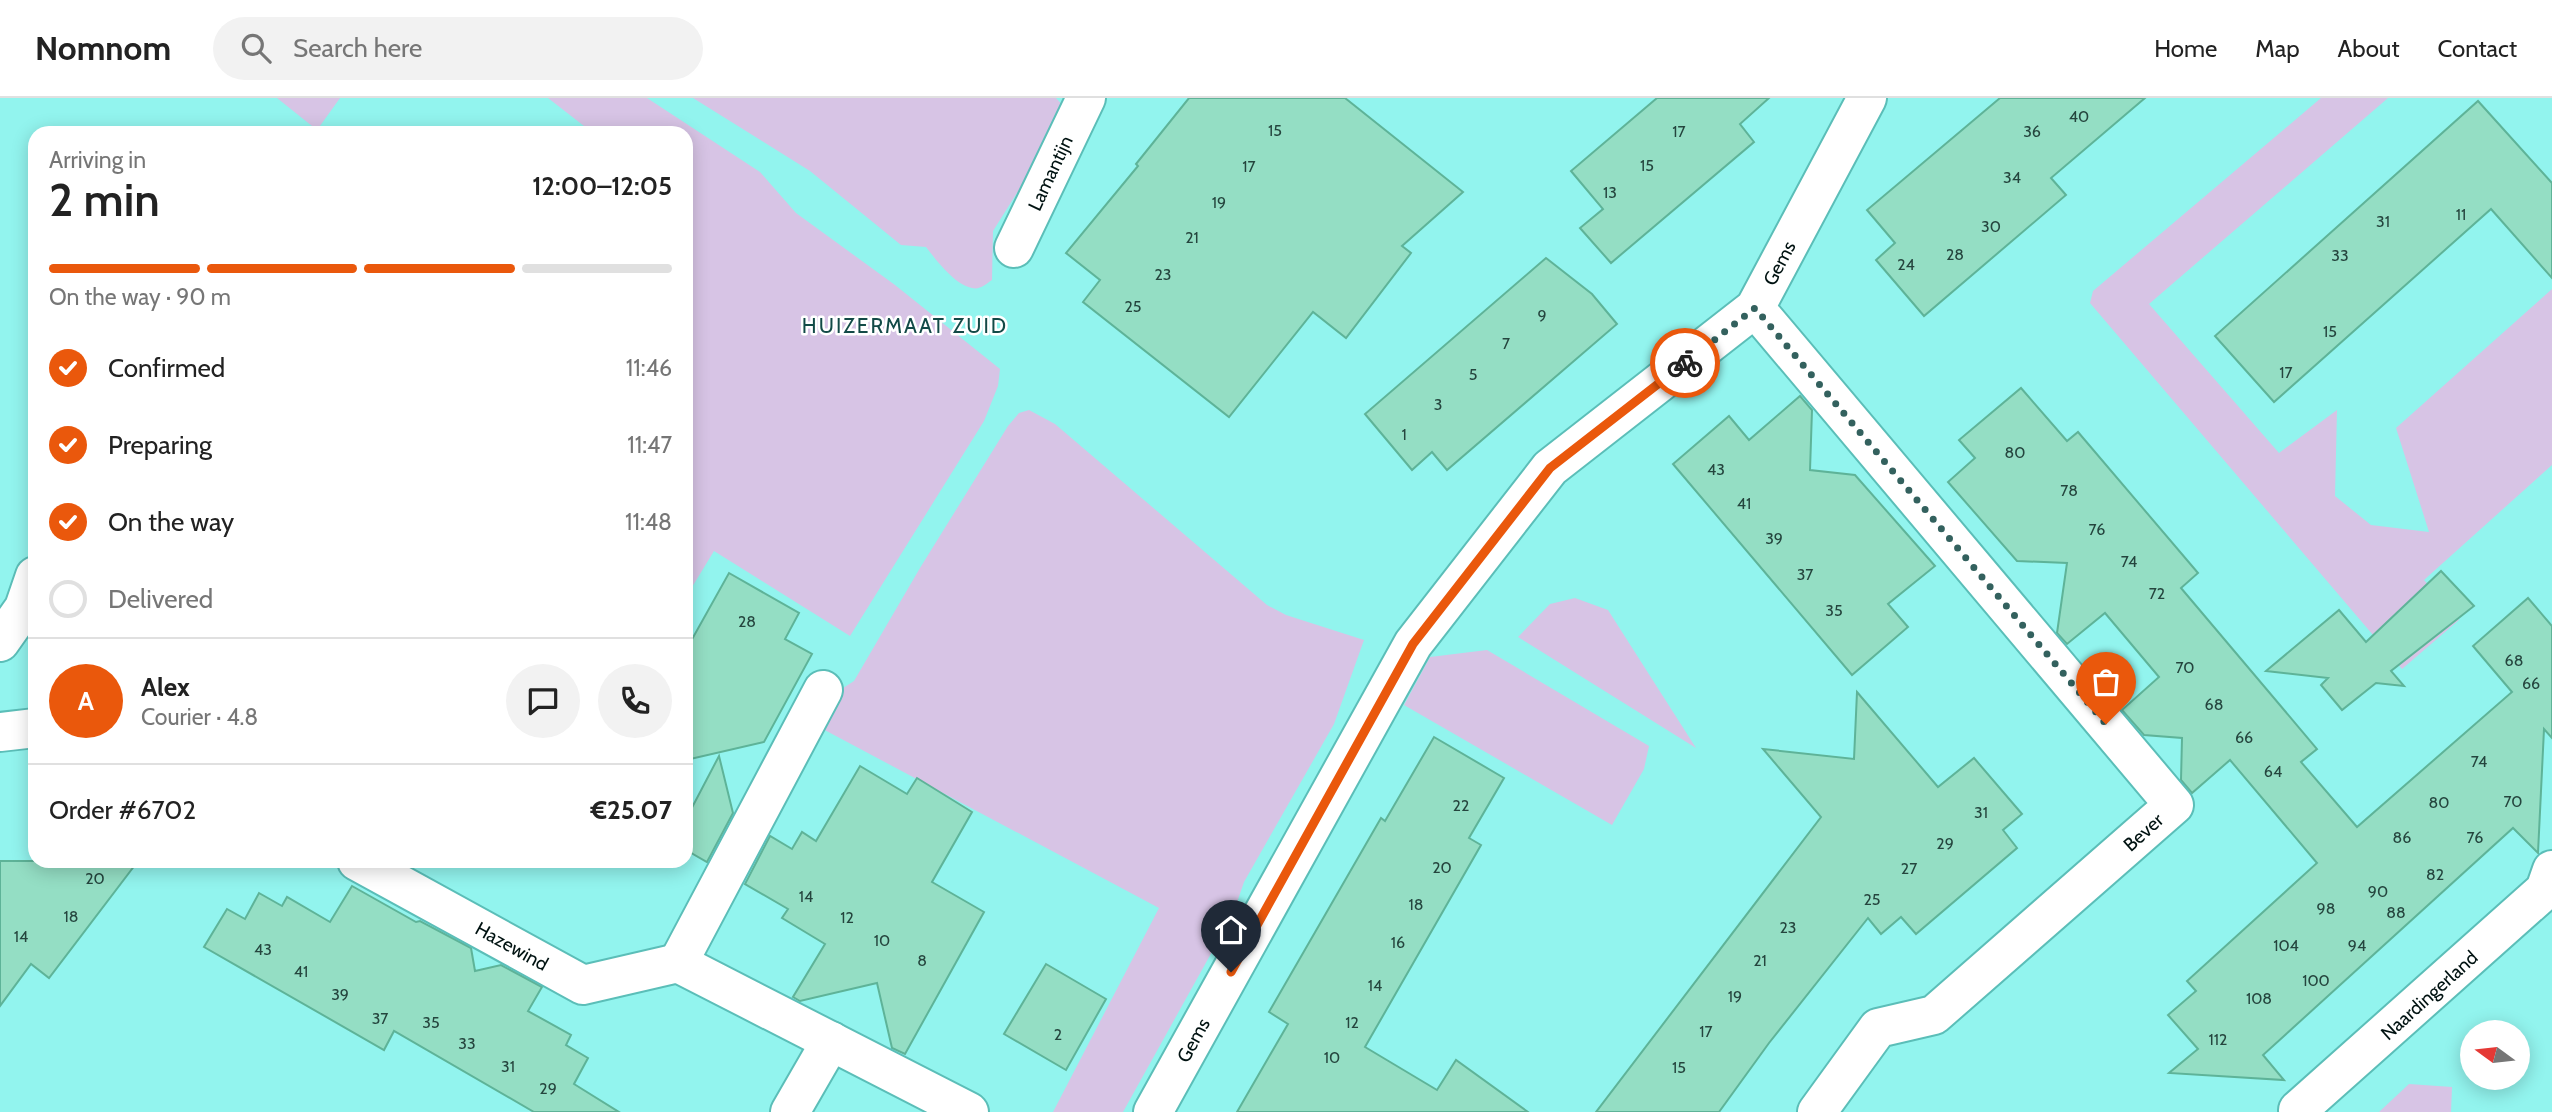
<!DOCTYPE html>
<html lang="en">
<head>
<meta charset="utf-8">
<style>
	:root { --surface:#fff; --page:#f2f2f2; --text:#222; --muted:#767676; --line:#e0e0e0; --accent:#ea580c }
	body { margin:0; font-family:Cabin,sans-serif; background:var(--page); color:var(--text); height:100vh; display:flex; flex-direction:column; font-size:26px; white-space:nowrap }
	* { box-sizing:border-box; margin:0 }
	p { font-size:23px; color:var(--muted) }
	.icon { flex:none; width:38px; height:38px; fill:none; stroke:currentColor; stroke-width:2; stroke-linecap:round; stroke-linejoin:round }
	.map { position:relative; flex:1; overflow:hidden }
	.details { position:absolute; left:28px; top:28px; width:665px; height:742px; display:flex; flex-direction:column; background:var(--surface); border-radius:21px; box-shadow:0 4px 18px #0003 }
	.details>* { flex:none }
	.needle { width:46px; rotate:285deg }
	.buttons { position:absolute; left:2460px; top:922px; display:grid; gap:14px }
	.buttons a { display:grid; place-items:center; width:70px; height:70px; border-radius:50%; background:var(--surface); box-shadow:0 4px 18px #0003; font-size:35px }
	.pin { position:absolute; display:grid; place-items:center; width:60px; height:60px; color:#fff; margin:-72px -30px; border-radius:50% 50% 50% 0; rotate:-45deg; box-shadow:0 0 7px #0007 }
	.pin .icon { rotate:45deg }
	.courier { position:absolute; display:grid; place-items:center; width:70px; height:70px; margin:-35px; border:5px solid #ea580c; border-radius:50%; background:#fff; color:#222; box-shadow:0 2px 9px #0007 }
	.summary em { font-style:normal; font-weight:600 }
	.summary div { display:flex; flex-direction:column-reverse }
	.summary { display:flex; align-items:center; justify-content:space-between; height:119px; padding:0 21px }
	h1 { font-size:46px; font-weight:600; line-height:52px }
	.bar { display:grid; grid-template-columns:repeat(4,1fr); gap:10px 7px; align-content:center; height:84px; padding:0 21px }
	.bar i { height:9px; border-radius:5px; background:var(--line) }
	.bar .on { background:var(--accent) }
	.bar p { grid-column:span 4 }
	.line { display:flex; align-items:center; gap:18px; padding:0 21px; border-top:2px solid var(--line) }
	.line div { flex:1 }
	.round { display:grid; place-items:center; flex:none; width:74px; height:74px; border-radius:37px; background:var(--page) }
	ol { padding:0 21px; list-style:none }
	li { display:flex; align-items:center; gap:21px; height:77px }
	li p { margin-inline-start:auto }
	li .icon { padding:7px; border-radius:50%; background:var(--accent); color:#fff; stroke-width:4 }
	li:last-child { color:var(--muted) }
	li i { width:38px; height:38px; border:4px solid var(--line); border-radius:50% }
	header { display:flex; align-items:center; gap:42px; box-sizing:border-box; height:98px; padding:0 35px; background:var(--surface); border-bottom:2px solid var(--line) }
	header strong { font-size:33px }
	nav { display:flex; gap:38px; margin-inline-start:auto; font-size:24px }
	.search { width:490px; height:63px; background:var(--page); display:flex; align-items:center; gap:18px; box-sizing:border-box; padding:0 24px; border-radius:38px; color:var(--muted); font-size:26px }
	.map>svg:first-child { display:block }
</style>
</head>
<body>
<header>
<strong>Nomnom</strong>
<div class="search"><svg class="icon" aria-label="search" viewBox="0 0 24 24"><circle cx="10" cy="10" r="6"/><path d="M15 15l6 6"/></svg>Search here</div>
<nav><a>Home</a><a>Map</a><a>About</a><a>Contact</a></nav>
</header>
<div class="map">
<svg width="2552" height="1014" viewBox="0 0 2552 1014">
	<rect width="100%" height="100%" fill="#92f4ee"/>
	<g fill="#d7c4e5">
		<polygon points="277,0 340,0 317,32"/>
		<polygon points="548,0 647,0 760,74 796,115 895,187 1000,271 998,288 984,323 850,538 714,453 686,499 686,35 593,35"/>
		<path d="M693,0H1056L1066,11L1044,52L993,133L992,182C986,186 980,192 972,190C955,187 936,162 926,149L901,147L810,73Z"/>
		<polygon points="2321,0 2388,0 2149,206 2279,355 2337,312 2335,398 2371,427 2429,434 2396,330 2552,191 2552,367 2424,482 2459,522 2402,571 2090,205 2093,193"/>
		<polygon points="1029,312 1055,326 1267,507 1286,517 1364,542 1334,626 1244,784 1233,816 1123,1014 1053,1014 1159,810 819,629 837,594 854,583 920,470 1008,328 1019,315"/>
		<polygon points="1575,500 1608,512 1696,650 1518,539 1550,506"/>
		<polygon points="1487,552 1649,648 1644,671 1612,727 1404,607 1430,559"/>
		<polygon points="2409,986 2452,989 2451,1014 2379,1014"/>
	</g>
	<g fill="#94dec4" stroke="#5eb398" stroke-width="2">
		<polygon points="1189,0 1345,0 1463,94 1402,148 1411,155 1346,240 1313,214 1229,319 1083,204 1100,182 1066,155 1138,68 1136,66"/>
		<polygon points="1657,0 1769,0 1740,26 1754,44 1611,165 1580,130 1603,111 1571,73"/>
		<polygon points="2000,0 2145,0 2051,80 2066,97 1924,218 1876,162 1895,145 1867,112"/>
		<polygon points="2478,3 2552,85 2552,180 2491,111 2274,304 2215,238"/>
		<polygon points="1546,160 1592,196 1617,226 1447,372 1432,354 1412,372 1365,316"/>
		<polygon points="2021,290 2067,343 2078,334 2198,475 2181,490 2317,651 2301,664 2357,729 2512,594 2473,548 2528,500 2552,528 2552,640 2544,631 2538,755 2513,730 2263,957 2284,982 2169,975 2198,951 2168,917 2196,893 2187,883 2317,765 2230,662 2192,695 2181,682 2182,640 2144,637 2122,612 2159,579 2105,515 2067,546 2057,535 2067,465 2017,463 1948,384 1975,360 1959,342"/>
		<polygon points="1800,298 1812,312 1810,372 1855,377 1935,468 1888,506 1908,529 1852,577 1673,366 1729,318 1749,342"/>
		<polygon points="2441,473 2474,508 2391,573 2404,588 2376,585 2342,612 2321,587 2328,580 2266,573 2339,512 2366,544"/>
		<polygon points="729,475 799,515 785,541 812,556 764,644 686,662 686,552"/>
		<polygon points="1857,594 1938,689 1974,660 2022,716 2003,732 2017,750 1916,836 1901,819 1881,836 1868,820 1769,945 1719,1014 1596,1014 1821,719 1763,651 1854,661"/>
		<polygon points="1434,639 1504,680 1469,740 1481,747 1365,949 1437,992 1456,962 1528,1014 1237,1014 1288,926 1269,914 1381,720 1385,723"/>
		<polygon points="719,658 733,715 707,764 686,752 686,721"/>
		<polygon points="860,668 907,696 917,680 972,714 932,784 984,814 905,956 892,950 877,885 800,903 793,899 825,846 782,820 788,811 745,786 770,738 792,751 802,734 816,743"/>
		<polygon points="0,763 138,763 49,880 31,866 0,908"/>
		<polygon points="352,788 416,824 420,823 471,850 475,873 501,867 542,889 528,913 571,937 566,947 588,960 574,986 619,1014 534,1014 394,933 384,952 204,849 227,811 245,821 259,795 282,808 287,799 330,824"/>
		<polygon points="1046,866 1106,901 1066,972 1004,936"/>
	</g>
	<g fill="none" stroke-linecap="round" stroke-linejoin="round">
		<defs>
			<g id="minor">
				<polyline points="1014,150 1086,0"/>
				<polyline points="1755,210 2174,707 1934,917 1878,930 1817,1014"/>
				<polyline points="0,544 24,510 35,478"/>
				<polyline points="0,634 35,630"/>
				<polyline points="357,763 583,887 678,865 969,1014"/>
				<polyline points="678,865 823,592"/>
				<polyline points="790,1014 831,943"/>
				<polyline points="1153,1014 1413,546 1550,370 1755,210 1867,0"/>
				<polyline points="2300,1014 2298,1012 2545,792 2552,772"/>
			</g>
		</defs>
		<use href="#minor" stroke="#5bbeb8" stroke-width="42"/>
		<use href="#minor" stroke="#fff" stroke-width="38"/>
	</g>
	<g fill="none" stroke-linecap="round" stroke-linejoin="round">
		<polyline stroke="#33615e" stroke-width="7" stroke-dasharray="0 12.6" points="1685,265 1755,210 2106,626"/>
		<polyline stroke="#ea580c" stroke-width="9" points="1231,874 1413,546 1550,370 1685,265"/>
	</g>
	<g text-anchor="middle" stroke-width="5" stroke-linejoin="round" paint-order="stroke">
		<g font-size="16" fill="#25453e">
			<text x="2079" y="24">40</text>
			<text x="1275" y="38">15</text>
			<text x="1679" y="39">17</text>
			<text x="2032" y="39">36</text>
			<text x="1647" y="73">15</text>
			<text x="1249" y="74">17</text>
			<text x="2012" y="85">34</text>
			<text x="1610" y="100">13</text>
			<text x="1219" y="110">19</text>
			<text x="2461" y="122">11</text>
			<text x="2383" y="129">31</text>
			<text x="1991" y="134">30</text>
			<text x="1192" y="145">21</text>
			<text x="1955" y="162">28</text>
			<text x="2340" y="163">33</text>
			<text x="1906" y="172">24</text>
			<text x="1163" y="182">23</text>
			<text x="1133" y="214">25</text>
			<text x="1542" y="223">9</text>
			<text x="2330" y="239">15</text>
			<text x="1506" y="251">7</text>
			<text x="2286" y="280">17</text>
			<text x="1473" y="282">5</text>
			<text x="1438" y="312">3</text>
			<text x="1404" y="342">1</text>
			<text x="2015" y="360">80</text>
			<text x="1716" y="377">43</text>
			<text x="2069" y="398">78</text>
			<text x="1744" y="411">41</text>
			<text x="2097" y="437">76</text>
			<text x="1774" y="446">39</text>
			<text x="2129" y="469">74</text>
			<text x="1805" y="482">37</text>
			<text x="2157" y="501">72</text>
			<text x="1834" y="518">35</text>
			<text x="747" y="529">28</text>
			<text x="2514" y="568">68</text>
			<text x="2185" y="575">70</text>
			<text x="2531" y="591">66</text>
			<text x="2214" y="612">68</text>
			<text x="2244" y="645">66</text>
			<text x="2479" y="669">74</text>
			<text x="2273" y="679">64</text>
			<text x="2513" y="709">70</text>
			<text x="2439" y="710">80</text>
			<text x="1461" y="713">22</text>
			<text x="1981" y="720">31</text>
			<text x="2402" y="745">86</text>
			<text x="2475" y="745">76</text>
			<text x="1945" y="751">29</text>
			<text x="1442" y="775">20</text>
			<text x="1909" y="776">27</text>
			<text x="2435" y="782">82</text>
			<text x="95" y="786">20</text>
			<text x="2378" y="799">90</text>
			<text x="806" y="804">14</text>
			<text x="1872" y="807">25</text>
			<text x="1416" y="812">18</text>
			<text x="2326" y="816">98</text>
			<text x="2396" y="820">88</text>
			<text x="71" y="824">18</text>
			<text x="847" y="825">12</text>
			<text x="1788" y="835">23</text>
			<text x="21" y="844">14</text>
			<text x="882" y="848">10</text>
			<text x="1398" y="850">16</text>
			<text x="2286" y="853">104</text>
			<text x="2357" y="853">94</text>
			<text x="263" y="857">43</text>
			<text x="922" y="868">8</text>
			<text x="1760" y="868">21</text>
			<text x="301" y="879">41</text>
			<text x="2316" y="888">100</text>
			<text x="1375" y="893">14</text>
			<text x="340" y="902">39</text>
			<text x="1735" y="904">19</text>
			<text x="2259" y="906">108</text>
			<text x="380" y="926">37</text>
			<text x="431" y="930">35</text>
			<text x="1352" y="930">12</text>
			<text x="1706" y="939">17</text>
			<text x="1058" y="942">2</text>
			<text x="2218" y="947">112</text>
			<text x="467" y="951">33</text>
			<text x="1332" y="965">10</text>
			<text x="508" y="974">31</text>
			<text x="1679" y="975">15</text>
			<text x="548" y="996">29</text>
		</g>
		<g font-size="19" fill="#001211" stroke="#fff">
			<text transform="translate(1050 75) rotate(-65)" y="7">Lamantijn</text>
			<text transform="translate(1779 165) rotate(-62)" y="7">Gems</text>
			<text transform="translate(2143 734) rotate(-42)" y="7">Bever</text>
			<text transform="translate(512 848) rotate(29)" y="7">Hazewind</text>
			<text transform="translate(2429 897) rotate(-42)" y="7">Naardingerland</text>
			<text transform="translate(1193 942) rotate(-61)" y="7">Gems</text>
		</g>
		<g font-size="21" letter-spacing="2" fill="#124a47" stroke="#fff">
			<text x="905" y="235">HUIZERMAAT ZUID</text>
		</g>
	</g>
</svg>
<div class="buttons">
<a><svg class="needle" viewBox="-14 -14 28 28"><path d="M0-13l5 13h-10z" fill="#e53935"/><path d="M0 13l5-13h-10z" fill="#767676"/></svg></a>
</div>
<div class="pin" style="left:2106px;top:626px;background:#ea580c"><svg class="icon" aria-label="bag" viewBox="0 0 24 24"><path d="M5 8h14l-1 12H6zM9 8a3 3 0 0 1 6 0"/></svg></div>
<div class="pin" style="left:1231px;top:874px;background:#1f2937"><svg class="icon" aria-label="home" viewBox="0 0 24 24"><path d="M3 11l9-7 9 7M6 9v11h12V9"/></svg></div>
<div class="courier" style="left:1685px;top:265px"><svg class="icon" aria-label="bike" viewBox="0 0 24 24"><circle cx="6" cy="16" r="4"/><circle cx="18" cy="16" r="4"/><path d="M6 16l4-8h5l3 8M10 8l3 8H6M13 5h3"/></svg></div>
<section class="details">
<div class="summary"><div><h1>2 min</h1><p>Arriving in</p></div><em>12:00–12:05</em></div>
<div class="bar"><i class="on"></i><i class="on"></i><i class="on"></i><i></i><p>On the way · 90 m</p></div>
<ol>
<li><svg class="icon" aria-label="check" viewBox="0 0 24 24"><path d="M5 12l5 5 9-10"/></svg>Confirmed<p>11:46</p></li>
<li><svg class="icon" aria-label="check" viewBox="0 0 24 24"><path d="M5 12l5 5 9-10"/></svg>Preparing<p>11:47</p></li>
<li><svg class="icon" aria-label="check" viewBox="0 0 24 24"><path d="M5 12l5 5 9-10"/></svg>On the way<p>11:48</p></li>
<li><i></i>Delivered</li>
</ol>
<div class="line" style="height:126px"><b class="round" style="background:var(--accent);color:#fff">A</b><div><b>Alex</b><p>Courier · 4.8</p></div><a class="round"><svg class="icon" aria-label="chat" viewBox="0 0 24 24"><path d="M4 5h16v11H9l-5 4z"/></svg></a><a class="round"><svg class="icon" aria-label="phone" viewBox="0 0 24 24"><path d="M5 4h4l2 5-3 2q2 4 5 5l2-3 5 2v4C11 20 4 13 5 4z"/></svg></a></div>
<div class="line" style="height:91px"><div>Order #6702</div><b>€25.07</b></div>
</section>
</div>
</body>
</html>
